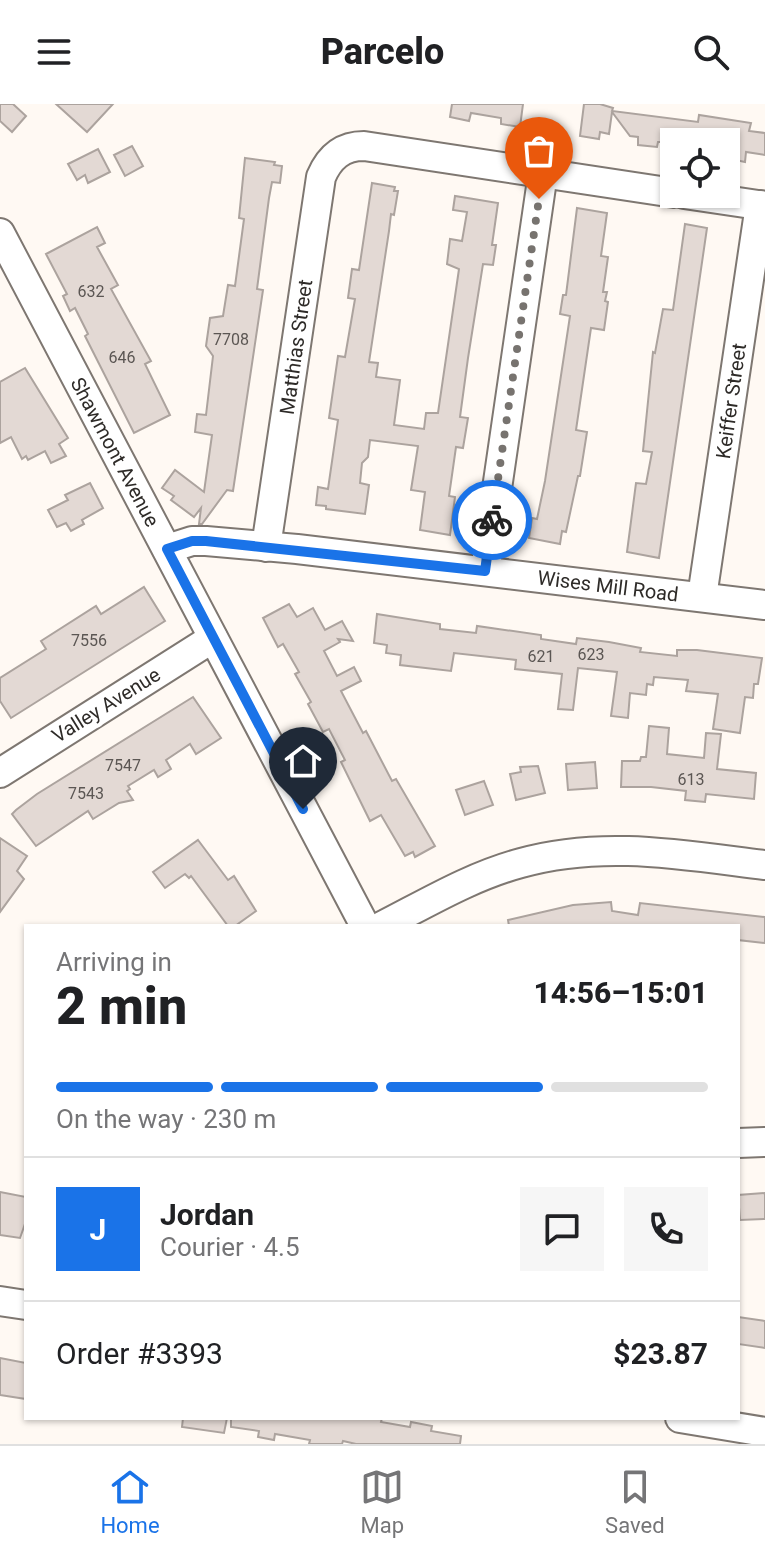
<!DOCTYPE html>
<html lang="en">
<head>
<meta charset="utf-8">
<style>
	:root { --surface:#fff; --page:#f6f6f6; --text:#202124; --muted:#757577; --line:#e0e0e0; --accent:#1a73e8 }
	body { margin:0; font-family:Roboto,sans-serif; background:var(--page); color:var(--text); height:100vh; display:flex; flex-direction:column; font-size:30px; white-space:nowrap }
	* { box-sizing:border-box; margin:0 }
	p { font-size:26px; color:var(--muted) }
	.icon { flex:none; width:44px; height:44px; fill:none; stroke:currentColor; stroke-width:2; stroke-linecap:round; stroke-linejoin:round }
	.map { position:relative; flex:1; overflow:hidden }
	.side { position:absolute; left:24px; top:820px; width:716px; height:496px; display:flex; flex-direction:column; background:var(--surface); border-radius:0px; box-shadow:0 2px 6px #0004 }
	.side>* { flex:none }
	.buttons { position:absolute; left:660px; top:24px; display:grid; gap:16px }
	.buttons a { display:grid; place-items:center; width:80px; height:80px; border-radius:0px; background:var(--surface); box-shadow:0 2px 6px #0004; font-size:40px }
	.pin { position:absolute; display:grid; place-items:center; width:68px; height:68px; color:#fff; margin:-82px -34px; border-radius:50% 50% 50% 0; rotate:-45deg; box-shadow:0 0 8px #0007 }
	.pin .icon { rotate:45deg }
	.courier { position:absolute; display:grid; place-items:center; width:80px; height:80px; margin:-40px; border:6px solid #1a73e8; border-radius:50%; background:#fff; color:#222; box-shadow:0 2px 10px #0007 }
	.headline em { font-style:normal; font-weight:800 }
	.headline div { display:flex; flex-direction:column-reverse }
	.headline { display:flex; align-items:center; justify-content:space-between; height:136px; padding:0 32px }
	h1 { font-size:52px; font-weight:800; line-height:60px }
	.bar { display:grid; grid-template-columns:repeat(4,1fr); gap:12px 8px; align-content:center; height:96px; padding:0 32px }
	.bar i { height:10px; border-radius:6px; background:var(--line) }
	.bar .selected { background:var(--accent) }
	.bar p { grid-column:span 4 }
	.line { display:flex; align-items:center; gap:20px; padding:0 32px; border-top:2px solid var(--line) }
	.line div { flex:1 }
	.round { display:grid; place-items:center; flex:none; width:84px; height:84px; border-radius:0px; background:var(--page) }
	header { display:flex; justify-content:space-between; align-items:center; height:104px; padding:0 32px; background:var(--surface); font-size:36px; font-weight:800 }
	.tab-bar { display:flex; justify-content:space-around; align-items:center; height:112px; border-top:2px solid var(--line); background:var(--surface); font-size:22px; color:var(--muted) }
	.tab-bar a { display:grid; justify-items:center; gap:4px }
	.tab-bar .selected { color:var(--accent) }
	.map>svg:first-child { display:block }
</style>
</head>
<body>
<header><svg class="icon" aria-label="menu" viewBox="0 0 24 24"><path d="M4 6h16M4 12h16M4 18h16"/></svg>Parcelo<svg class="icon" aria-label="search" viewBox="0 0 24 24"><circle cx="10" cy="10" r="6"/><path d="M15 15l6 6"/></svg></header>
<div class="map">
<svg width="765" height="1340" viewBox="0 0 765 1340">
	<rect width="100%" height="100%" fill="#fff9f3"/>
	<g fill="#e3d9d4" stroke="#aca39e" stroke-width="2">
		<polygon points="0,0 13,0 26,12 12,28 0,17"/>
		<polygon points="56,0 113,0 87,28"/>
		<polygon points="452,0 523,0 520,23 501,20 501,14 471,9 469,17 450,13"/>
		<polygon points="584,0 600,0 613,4 612,7 698,18 699,11 751,19 749,27 765,29 765,51 746,48 745,58 726,54 726,38 658,38 657,43 638,41 638,33 630,32 612,8 609,30 600,28 599,35 580,32"/>
		<polygon points="132,42 143,62 125,72 114,51"/>
		<polygon points="98,45 110,68 88,79 85,71 77,76 68,60"/>
		<polygon points="245,54 275,58 274,61 282,62 280,79 272,78 269,94 257,185 263,186 233,387 227,386 202,420 199,420 201,404 194,413 171,396 174,392 162,384 175,366 204,388 212,331 195,328 197,310 206,311 213,252 206,242 210,214 223,212 228,181 235,182 244,115 239,114"/>
		<polygon points="372,79 395,83 394,87 398,87 394,111 391,110 389,127 369,258 378,259 376,273 400,276 394,321 424,325 426,309 438,309 459,165 447,160 450,135 462,137 467,108 453,106 455,92 498,99 492,141 496,141 493,161 483,160 468,254 460,313 468,314 463,344 456,343 449,392 455,393 450,431 420,426 425,388 411,386 418,342 370,336 368,353 362,359 360,379 369,381 365,410 326,405 326,402 316,401 318,383 328,385 338,316 329,314 338,252 345,253 355,195 348,194 352,165 359,166"/>
		<polygon points="577,104 607,109 601,152 608,153 603,188 607,188 605,197 608,198 604,226 591,224 576,326 587,328 580,372 578,372 566,428 562,427 560,440 529,434 532,414 537,415 545,377 570,212 560,210 563,191 566,191"/>
		<polygon points="685,120 707,124 659,454 627,448 636,379 646,380 652,348 643,347 653,248 655,249 663,205 673,206"/>
		<polygon points="97,123 105,139 97,143 118,181 111,185 151,257 145,260 170,311 134,329 85,232 88,230 75,204 70,207 63,192 67,190 46,150"/>
		<polygon points="25,264 68,334 59,340 66,352 51,359 45,347 28,356 26,352 22,355 11,333 0,339 0,278"/>
		<polygon points="90,379 103,404 82,416 84,420 71,427 66,419 57,423 48,406 68,396 65,391"/>
		<polygon points="144,483 165,517 11,614 0,597 0,574 46,545 41,537 96,502 101,510"/>
		<polygon points="289,500 297,513 313,504 325,526 342,517 353,537 338,535 340,538 324,547 337,572 354,563 361,577 341,587 363,629 366,627 392,677 396,675 435,742 415,753 413,748 405,752 381,711 370,717 341,658 345,656 329,625 323,628 308,600 311,598 295,570 299,568 283,540 278,543 263,514"/>
		<polygon points="377,510 440,520 440,525 476,529 477,522 541,531 541,535 576,540 577,534 609,538 641,544 640,548 677,552 677,546 697,546 762,554 758,580 754,580 753,594 745,593 740,629 713,625 718,590 686,587 688,576 654,573 653,581 647,580 646,591 630,589 628,614 611,612 617,568 578,564 573,606 558,605 562,570 515,565 516,556 454,549 451,567 400,561 401,551 386,549 387,541 374,539"/>
		<polygon points="193,593 221,634 196,650 190,640 166,656 171,665 158,673 154,666 128,682 130,685 127,687 133,696 119,699 93,715 88,707 36,742 12,710 16,706 37,690"/>
		<polygon points="649,622 669,624 667,650 704,654 706,629 721,630 717,665 756,669 754,695 706,690 705,698 685,696 686,687 651,683 621,683 622,657 640,657 641,653 646,653"/>
		<polygon points="595,658 597,684 568,686 566,660"/>
		<polygon points="538,662 545,689 516,696 510,670 521,668 520,663"/>
		<polygon points="484,677 493,701 465,711 456,686"/>
		<polygon points="0,734 27,752 17,767 24,775 0,808"/>
		<polygon points="198,736 228,776 234,772 256,807 235,822 228,822 191,772 189,774 185,770 165,784 153,768"/>
		<polygon points="611,798 612,807 638,811 640,799 765,813 765,839 738,836 738,822 509,822 508,816 573,801"/>
		<polygon points="0,1088 26,1093 26,1117 20,1134 0,1131"/>
		<polygon points="765,1089 765,1115 740,1116 738,1091"/>
		<polygon points="738,1213 765,1217 765,1244 738,1240"/>
		<polygon points="0,1254 26,1259 26,1295 0,1291"/>
		<polygon points="183,1314 227,1314 224,1329 182,1323"/>
		<polygon points="231,1314 382,1314 381,1318 410,1323 411,1318 432,1322 431,1327 461,1332 460,1340 356,1340 343,1337 342,1340 309,1340 310,1336 275,1330 274,1336 258,1333 259,1327 231,1323"/>
	</g>
	<g fill="none" stroke-linecap="round" stroke-linejoin="round">
		<defs>
			<g id="minor">
				<polyline points="684,90 765,102"/>
				<polyline points="0,129 365,822"/>
				<path d="M266,443L321,73C329,54 342,42 364,42L674,89"/>
				<polyline points="167,445 192,437 206,437 297,445 765,501"/>
				<polyline points="485,467 543,69"/>
				<polyline points="702,493 760,101"/>
				<polyline points="0,669 213,534"/>
				<path d="M382,822C427,799 472,772 521,759C602,736 683,751 765,761"/>
				<polyline points="738,1039 765,1038"/>
				<polyline points="0,1197 26,1201"/>
				<polyline points="680,1314 765,1328"/>
			</g>
		</defs>
		<use href="#minor" stroke="#7e7771" stroke-width="32"/>
		<use href="#minor" stroke="#fff" stroke-width="28"/>
	</g>
	<g fill="none" stroke-linecap="round" stroke-linejoin="round">
		<polyline stroke="#77736f" stroke-width="8" stroke-dasharray="0 14.4" points="492,416 539,95"/>
		<polyline stroke="#1a73e8" stroke-width="10" points="303,705 167,445 192,437 206,437 485,467 492,416"/>
	</g>
	<g text-anchor="middle" stroke-width="8" stroke-linejoin="round" paint-order="stroke">
		<g font-size="16" fill="#5b5653">
			<text x="91" y="193">632</text>
			<text x="231" y="241">7708</text>
			<text x="122" y="259">646</text>
			<text x="89" y="542">7556</text>
			<text x="591" y="556">623</text>
			<text x="541" y="558">621</text>
			<text x="123" y="667">7547</text>
			<text x="691" y="681">613</text>
			<text x="86" y="695">7543</text>
		</g>
		<g font-size="20" fill="#2e2b28" stroke="#fff">
			<text transform="translate(296 243) rotate(-82)" y="7">Matthias Street</text>
			<text transform="translate(731 297) rotate(-82)" y="7">Keiffer Street</text>
			<text transform="translate(115 348) rotate(62)" y="7">Shawmont Avenue</text>
			<text transform="translate(608 482) rotate(7)" y="7">Wises Mill Road</text>
			<text transform="translate(106 601) rotate(-32)" y="7">Valley Avenue</text>
		</g>
	</g>
</svg>
<div class="buttons">
<a><svg class="icon" aria-label="locate" viewBox="0 0 24 24"><circle cx="12" cy="12" r="6"/><path d="M12 2v4M12 18v4M2 12h4M18 12h4"/></svg></a>
</div>
<div class="pin" style="left:539px;top:95px;background:#ea580c"><svg class="icon" aria-label="bag" viewBox="0 0 24 24"><path d="M5 8h14l-1 12H6zM9 8a3 3 0 0 1 6 0"/></svg></div>
<div class="pin" style="left:303px;top:705px;background:#1f2937"><svg class="icon" aria-label="home" viewBox="0 0 24 24"><path d="M3 11l9-7 9 7M6 9v11h12V9"/></svg></div>
<div class="courier" style="left:492px;top:416px"><svg class="icon" aria-label="bike" viewBox="0 0 24 24"><circle cx="6" cy="16" r="4"/><circle cx="18" cy="16" r="4"/><path d="M6 16l4-8h5l3 8M10 8l3 8H6M13 5h3"/></svg></div>
<section class="side">
<div class="headline"><div><h1>2 min</h1><p>Arriving in</p></div><em>14:56–15:01</em></div>
<div class="bar"><i class="selected"></i><i class="selected"></i><i class="selected"></i><i></i><p>On the way · 230 m</p></div>
<div class="line" style="height:144px"><b class="round" style="background:var(--accent);color:#fff">J</b><div><b>Jordan</b><p>Courier · 4.5</p></div><a class="round"><svg class="icon" aria-label="chat" viewBox="0 0 24 24"><path d="M4 5h16v11H9l-5 4z"/></svg></a><a class="round"><svg class="icon" aria-label="phone" viewBox="0 0 24 24"><path d="M5 4h4l2 5-3 2q2 4 5 5l2-3 5 2v4C11 20 4 13 5 4z"/></svg></a></div>
<div class="line" style="height:104px"><div>Order #3393</div><b>$23.87</b></div>
</section>
</div>
<nav class="tab-bar">
<a class="selected"><svg class="icon" aria-label="home" viewBox="0 0 24 24"><path d="M3 11l9-7 9 7M6 9v11h12V9"/></svg>Home</a>
<a><svg class="icon" aria-label="map" viewBox="0 0 24 24"><path d="M3 6l6-2 6 2 6-2v14l-6 2-6-2-6 2zM9 4v14M15 6v14"/></svg>Map</a>
<a><svg class="icon" aria-label="saved" viewBox="0 0 24 24"><path d="M7 4h10v16l-5-4-5 4z"/></svg>Saved</a>
</nav>
</body>
</html>
